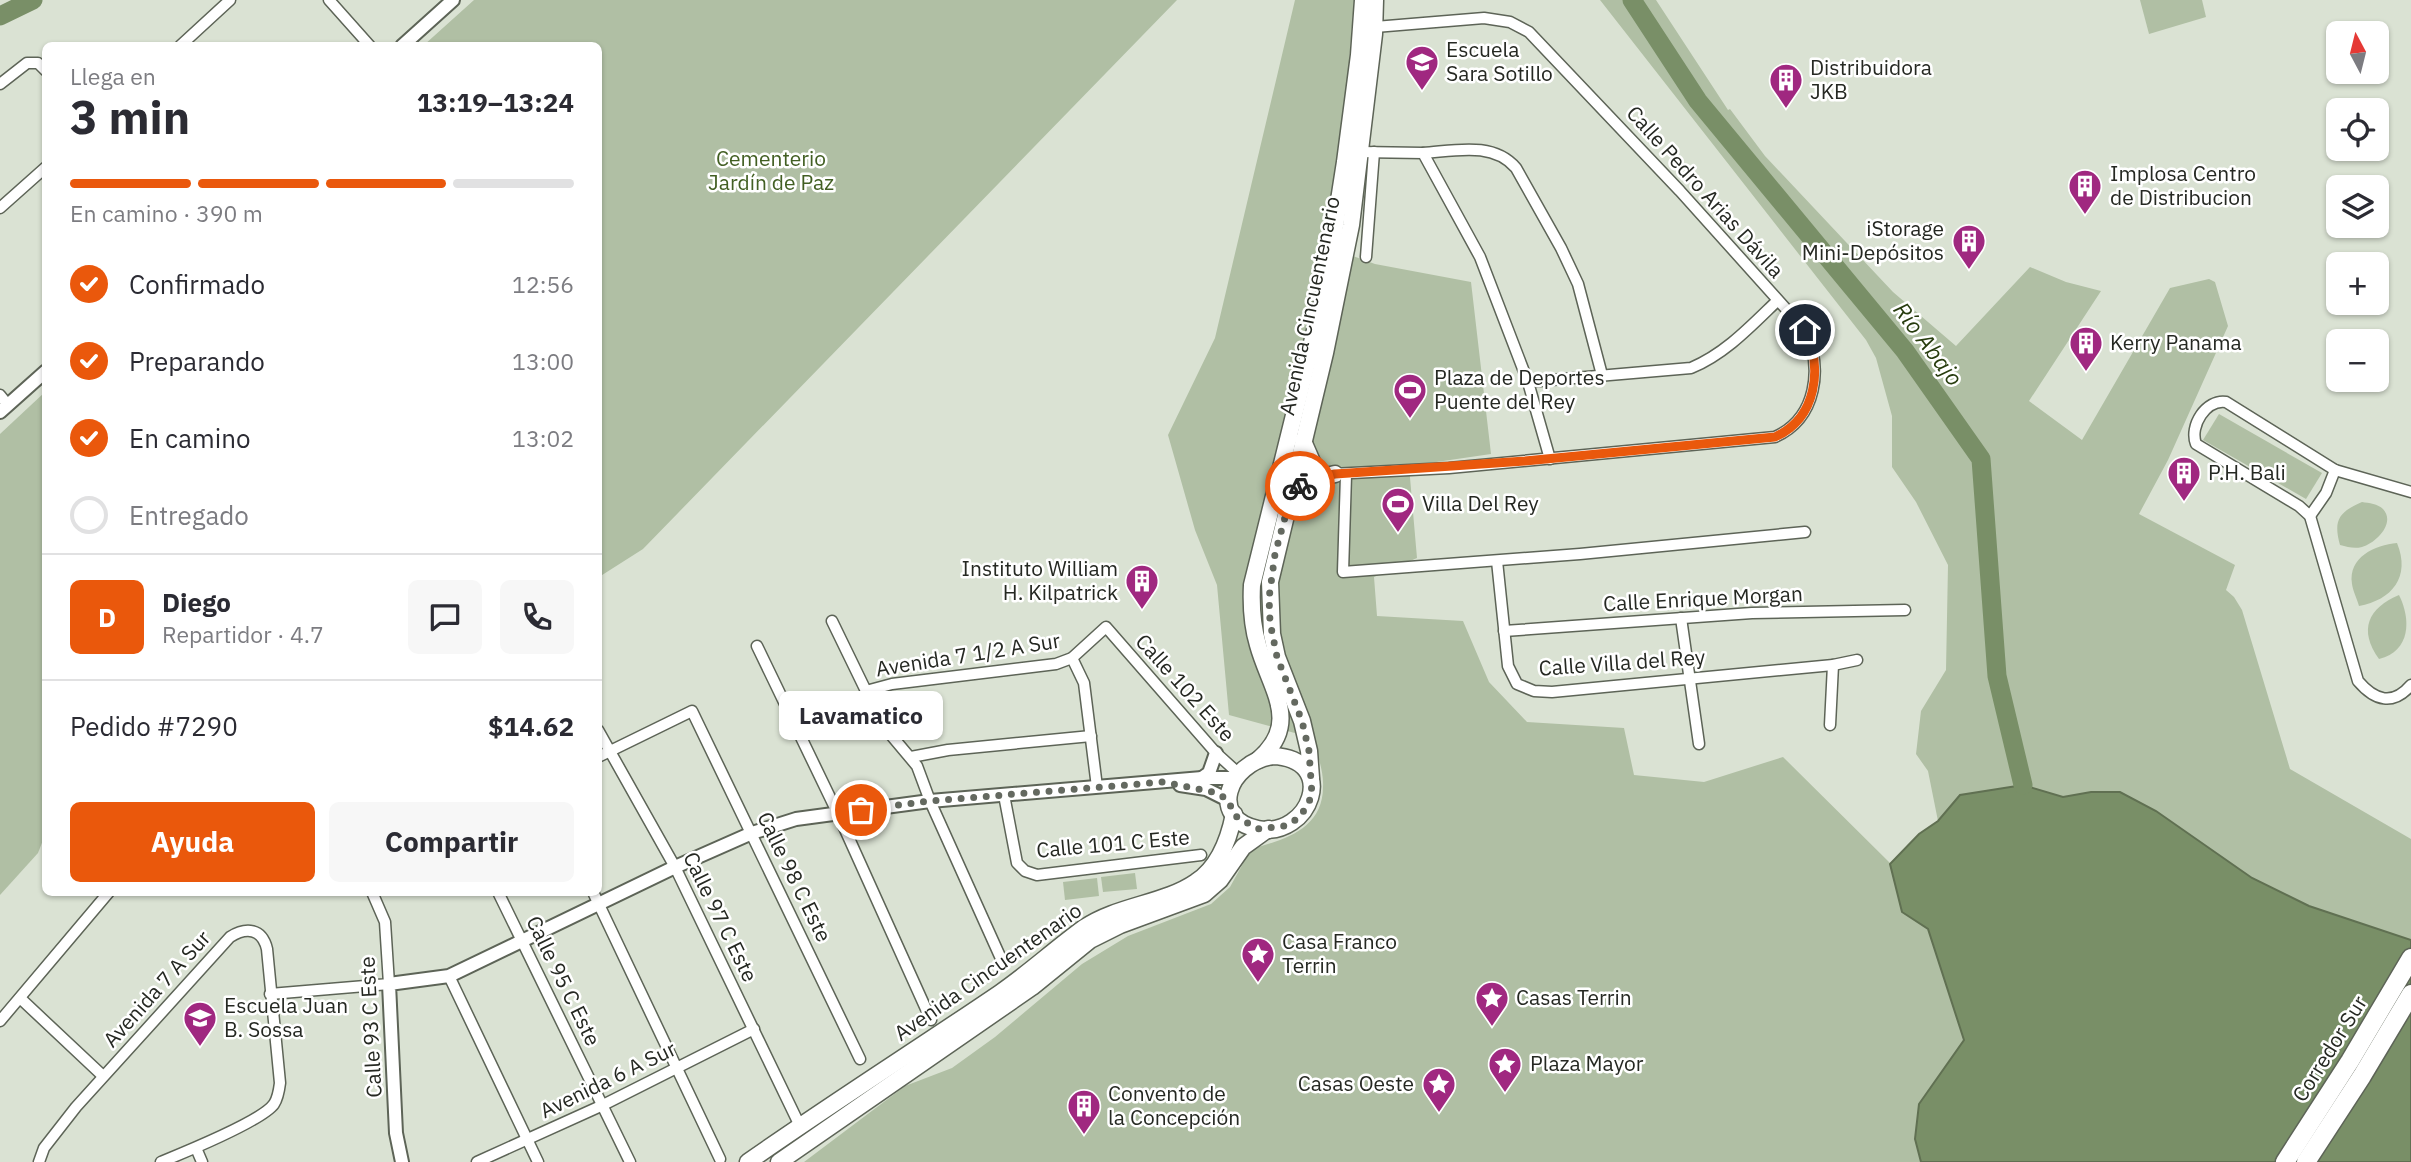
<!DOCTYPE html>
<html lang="es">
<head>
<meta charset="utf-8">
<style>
	:root { --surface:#fff; --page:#f7f7f7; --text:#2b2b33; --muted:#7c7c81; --line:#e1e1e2; --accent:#ea580c }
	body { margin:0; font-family:"IBM Plex Sans",sans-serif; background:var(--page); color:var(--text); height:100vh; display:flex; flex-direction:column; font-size:26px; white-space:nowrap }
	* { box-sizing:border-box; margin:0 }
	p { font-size:23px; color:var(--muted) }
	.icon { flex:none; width:38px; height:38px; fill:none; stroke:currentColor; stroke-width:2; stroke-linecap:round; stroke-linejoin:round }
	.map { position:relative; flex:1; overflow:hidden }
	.side { position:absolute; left:42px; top:42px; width:560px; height:854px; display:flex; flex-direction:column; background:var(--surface); border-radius:10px; box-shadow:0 2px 5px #0004 }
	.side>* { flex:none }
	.needle { width:46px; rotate:353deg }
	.buttons { position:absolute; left:2326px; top:21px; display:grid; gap:14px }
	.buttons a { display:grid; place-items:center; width:63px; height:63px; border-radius:10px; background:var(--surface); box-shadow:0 2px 5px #0004; font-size:35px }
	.pin { position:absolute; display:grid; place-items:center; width:60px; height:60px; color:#fff; margin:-30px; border:4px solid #fff; border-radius:50%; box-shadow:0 2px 7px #0007 }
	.courier { position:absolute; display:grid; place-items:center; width:70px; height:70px; margin:-35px; border:5px solid #ea580c; border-radius:50%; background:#fff; color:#222; box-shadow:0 2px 9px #0007 }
	.bubble { position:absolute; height:49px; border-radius:10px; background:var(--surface); box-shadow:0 2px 5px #0004; font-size:23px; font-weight:800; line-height:49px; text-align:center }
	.summary em { font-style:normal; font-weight:800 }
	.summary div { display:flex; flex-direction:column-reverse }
	.summary { display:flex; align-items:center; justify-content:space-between; height:119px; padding:0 28px }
	h1 { font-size:46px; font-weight:800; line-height:52px }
	.bar { display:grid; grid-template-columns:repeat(4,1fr); gap:10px 7px; align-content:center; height:84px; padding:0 28px }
	.bar i { height:9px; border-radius:5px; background:var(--line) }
	.bar .selected { background:var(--accent) }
	.bar p { grid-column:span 4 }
	.line { display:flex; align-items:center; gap:18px; padding:0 28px; border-top:2px solid var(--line) }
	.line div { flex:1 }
	.round { display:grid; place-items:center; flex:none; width:74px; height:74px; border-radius:10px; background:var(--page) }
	ol { padding:0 28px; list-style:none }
	li { display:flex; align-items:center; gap:21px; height:77px }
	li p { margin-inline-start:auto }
	li .icon { padding:7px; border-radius:50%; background:var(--accent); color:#fff; stroke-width:4 }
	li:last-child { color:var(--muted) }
	li i { width:38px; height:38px; border:4px solid var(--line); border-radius:50% }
	.button { display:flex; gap:14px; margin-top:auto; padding:14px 28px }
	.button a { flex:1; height:80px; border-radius:10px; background:var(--accent); color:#fff; font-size:28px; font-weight:800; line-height:80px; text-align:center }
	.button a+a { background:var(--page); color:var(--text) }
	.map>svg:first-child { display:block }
</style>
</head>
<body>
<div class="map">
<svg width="2411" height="1162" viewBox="0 0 2411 1162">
	<rect width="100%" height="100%" fill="#dae2d3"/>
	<g fill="#b0bfa4">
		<polygon points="474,0 1177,0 643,549 599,577 598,46 424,45"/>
		<path d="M1295,0H1354L1342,153L1328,247L1375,264L1471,282L1491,454L1409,466L1417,558L1374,577L1377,616L1463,621L1489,682L1527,722L1624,728L1634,775L1704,782L1783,757L1890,863L1919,834L1938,821L1928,771L1916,754L1921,711L1946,670L1948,565L1916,502L1892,467V416L1876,358L1866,340L1600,0H1656L1728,110L1730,109L1765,156L1893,292L1956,346L2030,267L2066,282L2101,291L2029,401L2082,440L2170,288L2209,279L2215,282L2228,326L2168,460L2139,514L2235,565L2226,590L2234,597L2242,610L2290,769L2411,839V1162H804L905,1086L952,1068L995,1037L1082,964L1128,936L1211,904L1230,887L1251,849C1284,840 1323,829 1323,787C1324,772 1317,753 1313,738L1229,715L1217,585L1195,530L1168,435L1215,338Z"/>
		<polygon points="2140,0 2202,0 2206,17 2149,34"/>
		<polygon points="45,392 45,835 38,853 0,895 0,434"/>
		<polygon points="2219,414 2322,473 2306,499 2203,440"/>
		<path d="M2362,502C2369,503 2378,504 2383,509C2396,523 2376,543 2362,547C2354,549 2348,547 2340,545C2333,520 2339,512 2362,502Z"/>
		<path d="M2397,543C2411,577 2392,600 2359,606C2357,599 2353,591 2352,584C2348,557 2375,545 2397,543Z"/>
		<path d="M2399,595C2411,619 2411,651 2379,659C2358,630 2368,608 2399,595Z"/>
		<polygon points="1135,873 1137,889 1103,892 1101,877"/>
		<polygon points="1097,878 1099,896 1065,900 1063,882"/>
	</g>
	<polygon fill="#798f67" stroke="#607052" stroke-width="2" points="2023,785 2063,797 2091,792 2120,792 2156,811 2252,878 2309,906 2411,940 2411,1162 1921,1162 1915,1139 1919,1104 1964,1040 1928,929 1902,912 1890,864 1919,834 1938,821 1960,795"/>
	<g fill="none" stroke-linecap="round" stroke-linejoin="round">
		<g stroke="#798f67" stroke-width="19">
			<polyline points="1632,0 1698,101 1905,351 1981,459 1997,676 2023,785"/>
			<polyline points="0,16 33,0"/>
		</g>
		<defs>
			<g id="minor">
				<polyline points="329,0 370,46"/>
				<polyline points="180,46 230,0"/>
				<polyline points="0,84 27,63 38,63 46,71"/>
				<polyline points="1360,152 1423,153 1480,257 1528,382 1550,459"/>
				<path d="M1423,153C1454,151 1493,141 1516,168L1561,248L1578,284L1602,375"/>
				<polyline points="0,208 46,167"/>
				<polyline points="1366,257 1374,152"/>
				<path d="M1528,382L1691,368C1725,354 1751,326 1777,301"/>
				<polyline points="0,395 8,405"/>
				<path d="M1332,474L1449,468L1775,437C1817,418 1823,368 1805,330L1680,191L1529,32L1510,22L1484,18L1375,27"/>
				<polyline points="1346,475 1343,572 1580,554 1805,532"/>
				<path d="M2411,492L2335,470L2226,402C2206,399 2189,426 2196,444L2299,506L2310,516L2358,681C2375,701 2393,706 2411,685"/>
				<polyline points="2310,516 2326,493 2335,470"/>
				<polyline points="1497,561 1508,666 1517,684 1534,691 1552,692 1833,665 1857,660"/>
				<polyline points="1681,618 1699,744"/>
				<polyline points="832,621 866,691 891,735 917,766 930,801 1003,963"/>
				<polyline points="1504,631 1752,613 1905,610"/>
				<polyline points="757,646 838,814 931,1020"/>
				<polyline points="1072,658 1084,683 1097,787"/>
				<polyline points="866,691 892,684 1056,664 1072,658 1106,627 1216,753 1238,773"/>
				<polyline points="1830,725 1833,665"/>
				<polyline points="598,730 675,867 800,1126"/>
				<polyline points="598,757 692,711 860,1059"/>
				<polyline points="911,757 948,750 1091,736"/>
				<polyline points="1004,795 1017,863 1025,871 1037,875 1201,855"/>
				<polyline points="498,892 630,1162"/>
				<polyline points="593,892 720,1159"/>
				<polyline points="449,976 538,1162"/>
				<polyline points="270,994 389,984 385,922 372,892"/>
				<polyline points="20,998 103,1076"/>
				<polyline points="0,1021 109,892"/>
				<polyline points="196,1148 202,1162"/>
				<path d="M39,1162L44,1148L76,1107L230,937C246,927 262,928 267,949L280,1083C279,1091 278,1098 274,1104C262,1121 183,1153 161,1162"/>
				<polyline points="477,1162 603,1105 754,1029"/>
			</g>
			<g id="tertiary">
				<polyline points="402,46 453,0"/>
				<polyline points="0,412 46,371"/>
				<polyline points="1202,778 1209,773 1216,753"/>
				<polyline points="1180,785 1206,789 1228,800"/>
				<polyline points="402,1162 396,1133 389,984 449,976 675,867 752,833 796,819 930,801 1202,778 1235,778"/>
			</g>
			<g id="primary">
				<polyline points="1303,441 1313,464 1323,474"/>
				<polyline points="1291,497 1306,481 1335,474"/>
				<path d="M1273,756C1340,759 1310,839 1258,829C1208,819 1227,763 1273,756Z"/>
				<path d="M1258,760C1302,723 1270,689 1258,645C1252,625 1251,605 1252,585L1325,290L1345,162L1359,55L1363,0"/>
				<polyline points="1311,778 1309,751 1302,721 1277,657 1272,634 1270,582 1325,353 1351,225 1374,34 1375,0"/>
				<path d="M748,1162C831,1104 916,1050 1000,993C1029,973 1055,949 1084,928C1118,905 1164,904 1196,882C1219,867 1229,839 1234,814"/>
				<polyline points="779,1162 1032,987 1090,940 1120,925 1204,894 1220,880 1243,847 1268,829"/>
			</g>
			<g id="motorway">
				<polyline points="2285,1162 2350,1061 2411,958"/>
				<polyline points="2306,1162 2362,1076 2411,994"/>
			</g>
		</defs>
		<use href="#minor" stroke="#5d6457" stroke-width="13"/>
		<use href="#tertiary" stroke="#5d6457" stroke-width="16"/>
		<use href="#primary" stroke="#5d6457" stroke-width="19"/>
		<use href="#motorway" stroke="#5d6457" stroke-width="21"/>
		<use href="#minor" stroke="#fff" stroke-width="10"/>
		<use href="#tertiary" stroke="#fff" stroke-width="12"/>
		<use href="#primary" stroke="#fff" stroke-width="16"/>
		<use href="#motorway" stroke="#fff" stroke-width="18"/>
	</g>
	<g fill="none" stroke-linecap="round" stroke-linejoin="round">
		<polyline stroke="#646960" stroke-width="7" stroke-dasharray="0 12.6" points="861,810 930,801 1163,782 1217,793 1228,800 1234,814 1238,818 1259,829 1284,826 1297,819 1306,808 1312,795 1309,751 1302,721 1277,657 1270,622 1269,598 1275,554 1290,499 1300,486"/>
		<path stroke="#ea580c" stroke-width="9" d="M1300,486L1316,478L1335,474L1525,461L1775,437C1817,418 1823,368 1805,330"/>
	</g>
	<defs>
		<symbol id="school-pin" viewBox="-11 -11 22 30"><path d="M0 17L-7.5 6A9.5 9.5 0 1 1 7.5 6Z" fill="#a02880" stroke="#fff"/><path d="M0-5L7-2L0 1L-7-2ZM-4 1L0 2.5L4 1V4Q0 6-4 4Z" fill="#fff"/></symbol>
		<symbol id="building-pin" viewBox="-11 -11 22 30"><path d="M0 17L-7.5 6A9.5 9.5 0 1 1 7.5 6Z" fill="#a02880" stroke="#fff"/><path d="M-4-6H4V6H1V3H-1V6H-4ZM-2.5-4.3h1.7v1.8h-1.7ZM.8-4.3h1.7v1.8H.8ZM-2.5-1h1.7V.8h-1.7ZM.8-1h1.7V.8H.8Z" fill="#fff"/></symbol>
		<symbol id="stadium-pin" viewBox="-11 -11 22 30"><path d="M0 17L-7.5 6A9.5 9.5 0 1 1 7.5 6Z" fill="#a02880" stroke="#fff"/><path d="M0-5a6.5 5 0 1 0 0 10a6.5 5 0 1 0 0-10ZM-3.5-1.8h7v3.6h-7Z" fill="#fff"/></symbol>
		<symbol id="sight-pin" viewBox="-11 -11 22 30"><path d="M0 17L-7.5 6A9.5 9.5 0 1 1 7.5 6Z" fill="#a02880" stroke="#fff"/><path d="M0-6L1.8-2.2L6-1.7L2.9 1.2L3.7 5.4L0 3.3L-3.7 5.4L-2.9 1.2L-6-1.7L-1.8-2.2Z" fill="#fff"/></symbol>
	</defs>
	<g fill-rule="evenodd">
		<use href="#school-pin" x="1403" y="43" width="38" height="52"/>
		<use href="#building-pin" x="1767" y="61" width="38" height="52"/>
		<use href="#building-pin" x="2066" y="167" width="38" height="52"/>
		<use href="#building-pin" x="1950" y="222" width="38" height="52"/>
		<use href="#building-pin" x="2067" y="324" width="38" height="52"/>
		<use href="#stadium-pin" x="1391" y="371" width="38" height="52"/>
		<use href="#building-pin" x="2165" y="454" width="38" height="52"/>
		<use href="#stadium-pin" x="1379" y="485" width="38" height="52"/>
		<use href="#building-pin" x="1123" y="562" width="38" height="52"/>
		<use href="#sight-pin" x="1239" y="935" width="38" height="52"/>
		<use href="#sight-pin" x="1473" y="979" width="38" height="52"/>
		<use href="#school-pin" x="181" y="999" width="38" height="52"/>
		<use href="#sight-pin" x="1486" y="1045" width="38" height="52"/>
		<use href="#sight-pin" x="1420" y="1065" width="38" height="52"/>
		<use href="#building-pin" x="1065" y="1087" width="38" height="52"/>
	</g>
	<g text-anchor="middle" stroke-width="5" stroke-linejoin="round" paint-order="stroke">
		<g font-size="21" fill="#252822" stroke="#fff" text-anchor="start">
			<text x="1446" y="57">Escuela<tspan x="1446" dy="24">Sara Sotillo</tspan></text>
			<text x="1810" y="75">Distribuidora<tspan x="1810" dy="24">JKB</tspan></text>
			<text x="2110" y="181">Implosa Centro<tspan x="2110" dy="24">de Distribucion</tspan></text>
			<text x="1944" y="236" text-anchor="end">iStorage<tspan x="1944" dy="24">Mini-Depósitos</tspan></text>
			<text x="2110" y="350">Kerry Panama</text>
			<text x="1434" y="385">Plaza de Deportes<tspan x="1434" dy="24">Puente del Rey</tspan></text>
			<text x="2208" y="480">P.H. Bali</text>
			<text x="1422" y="511">Villa Del Rey</text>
			<text x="1118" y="576" text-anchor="end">Instituto William<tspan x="1118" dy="24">H. Kilpatrick</tspan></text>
			<text x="1282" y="949">Casa Franco<tspan x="1282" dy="24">Terrin</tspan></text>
			<text x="1516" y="1005">Casas Terrin</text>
			<text x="224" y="1013">Escuela Juan<tspan x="224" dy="24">B. Sossa</tspan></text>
			<text x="1530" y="1071">Plaza Mayor</text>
			<text x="1414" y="1091" text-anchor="end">Casas Oeste</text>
			<text x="1108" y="1101">Convento de<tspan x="1108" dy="24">la Concepción</tspan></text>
		</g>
		<g font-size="21" fill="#425f23" stroke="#fff">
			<text x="771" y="166">Cementerio<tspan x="771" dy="24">Jardín de Paz</tspan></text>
		</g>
		<g font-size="21" fill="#252822" stroke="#fff">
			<text transform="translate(1705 192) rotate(48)" y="7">Calle Pedro Arias Dávila</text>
			<text transform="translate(1310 306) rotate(-78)" y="7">Avenida Cincuentenario</text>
			<text transform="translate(1703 599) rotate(-3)" y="7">Calle Enrique Morgan</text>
			<text transform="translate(968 655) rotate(-9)" y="7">Avenida 7 1/2 A Sur</text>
			<text transform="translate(1622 663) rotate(-4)" y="7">Calle Villa del Rey</text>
			<text transform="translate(1185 688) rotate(48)" y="7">Calle 102 Este</text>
			<text transform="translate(1113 844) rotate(-5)" y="7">Calle 101 C Este</text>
			<text transform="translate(794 877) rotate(64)" y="7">Calle 98 C Este</text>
			<text transform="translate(720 917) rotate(64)" y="7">Calle 97 C Este</text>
			<text transform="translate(988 972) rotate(-35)" y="7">Avenida Cincuentenario</text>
			<text transform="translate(563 981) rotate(64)" y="7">Calle 95 C Este</text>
			<text transform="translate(157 989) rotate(-48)" y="7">Avenida 7 A Sur</text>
			<text transform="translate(371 1027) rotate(-93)" y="7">Calle 93 C Este</text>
			<text transform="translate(2330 1049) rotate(-58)" y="7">Corredor Sur</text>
			<text transform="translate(608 1080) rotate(-26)" y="7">Avenida 6 A Sur</text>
		</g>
		<g font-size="23" font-style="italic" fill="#273c0e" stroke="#fff">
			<text transform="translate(1928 344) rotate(53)" y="8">Río Abajo</text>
		</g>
	</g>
</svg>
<div class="buttons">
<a><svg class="needle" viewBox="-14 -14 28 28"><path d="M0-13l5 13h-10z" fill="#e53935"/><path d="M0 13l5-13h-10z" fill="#7c7c81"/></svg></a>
<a><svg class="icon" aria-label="locate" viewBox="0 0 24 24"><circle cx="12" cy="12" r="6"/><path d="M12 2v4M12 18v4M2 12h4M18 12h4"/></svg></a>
<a><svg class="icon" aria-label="layers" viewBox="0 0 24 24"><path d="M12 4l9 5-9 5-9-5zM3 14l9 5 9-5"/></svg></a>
<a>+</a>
<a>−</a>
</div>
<div class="pin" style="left:861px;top:810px;background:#ea580c"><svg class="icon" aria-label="bag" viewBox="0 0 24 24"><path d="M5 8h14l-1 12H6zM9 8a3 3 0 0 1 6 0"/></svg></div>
<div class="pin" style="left:1805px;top:330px;background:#1f2937"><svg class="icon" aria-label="home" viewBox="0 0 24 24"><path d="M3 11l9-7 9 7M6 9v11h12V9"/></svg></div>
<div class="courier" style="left:1300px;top:486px"><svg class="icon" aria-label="bike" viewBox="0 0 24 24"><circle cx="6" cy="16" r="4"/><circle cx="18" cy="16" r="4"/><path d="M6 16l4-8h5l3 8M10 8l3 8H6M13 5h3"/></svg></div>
<div class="bubble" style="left:779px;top:691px;width:164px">Lavamatico</div>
<section class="side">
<div class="summary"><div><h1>3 min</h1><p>Llega en</p></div><em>13:19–13:24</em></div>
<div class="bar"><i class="selected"></i><i class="selected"></i><i class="selected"></i><i></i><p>En camino · 390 m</p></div>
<ol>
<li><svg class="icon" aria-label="check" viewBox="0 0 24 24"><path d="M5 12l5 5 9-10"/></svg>Confirmado<p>12:56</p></li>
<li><svg class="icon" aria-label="check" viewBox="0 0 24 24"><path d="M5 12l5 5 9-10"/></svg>Preparando<p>13:00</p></li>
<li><svg class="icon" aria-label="check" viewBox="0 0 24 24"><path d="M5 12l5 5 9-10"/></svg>En camino<p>13:02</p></li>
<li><i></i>Entregado</li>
</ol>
<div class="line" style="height:126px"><b class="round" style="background:var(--accent);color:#fff">D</b><div><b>Diego</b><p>Repartidor · 4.7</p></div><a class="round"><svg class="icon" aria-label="chat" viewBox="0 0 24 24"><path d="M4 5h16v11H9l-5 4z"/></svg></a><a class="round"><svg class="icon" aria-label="phone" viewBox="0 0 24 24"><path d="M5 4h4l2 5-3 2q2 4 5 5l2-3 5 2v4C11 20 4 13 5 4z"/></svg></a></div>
<div class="line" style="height:91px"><div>Pedido #7290</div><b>$14.62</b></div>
<div class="button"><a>Ayuda</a><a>Compartir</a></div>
</section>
</div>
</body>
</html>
